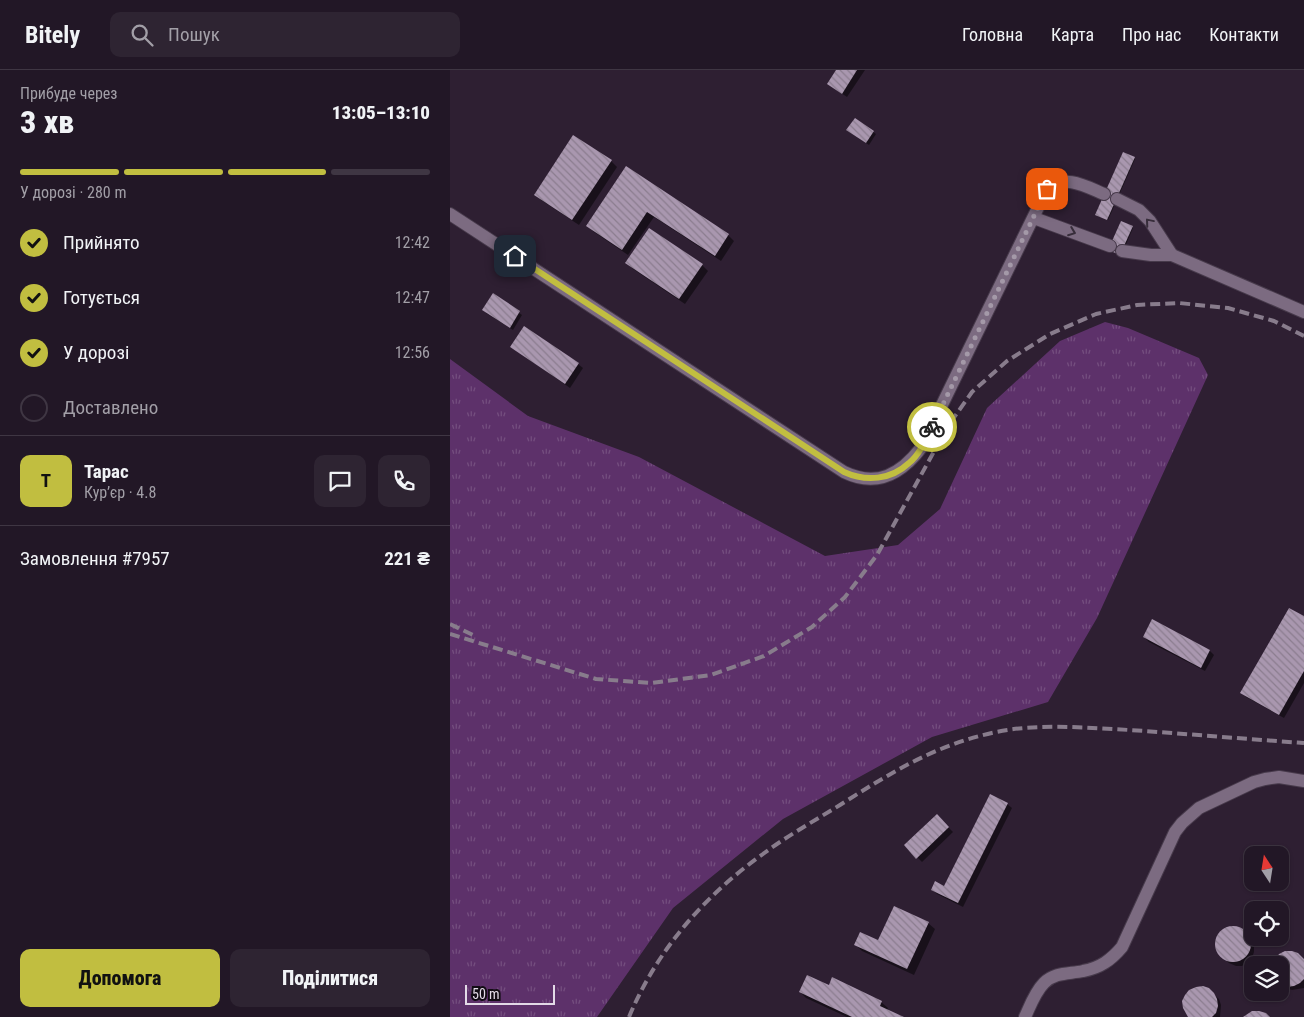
<!DOCTYPE html>
<html lang="uk">
<head>
<meta charset="utf-8">
<style>
	:root { --surface:#221726; --page:#2e2432; --text:#f1f3f6; --muted:#a29fa7; --line:#3f3643; --accent:#c1be40 }
	body { margin:0; font-family:"Roboto Condensed",sans-serif; background:var(--page); color:var(--text); height:100vh; display:flex; flex-direction:column; font-size:19px; white-space:nowrap }
	* { box-sizing:border-box; margin:0 }
	p { font-size:16px; color:var(--muted) }
	.icon { flex:none; width:28px; height:28px; fill:none; stroke:currentColor; stroke-width:2; stroke-linecap:round; stroke-linejoin:round }
	.map { position:relative; flex:1; overflow:hidden }
	.side { display:flex; flex-direction:column; background:var(--surface); width:450px }
	.side>* { flex:none }
	.needle { width:32px; rotate:348deg }
	.fabs { position:absolute; left:794px; top:776px; display:grid; gap:10px }
	.fabs a { display:grid; place-items:center; width:45px; height:45px; border-radius:10px; background:var(--surface); box-shadow:0 1px 4px #0004,0 0 0 1px var(--line); font-size:25px }
	.scale { position:absolute; left:15px; bottom:12px; width:90px; box-sizing:border-box; padding-left:5px; border:2px solid #e3dae7; border-top:0; font-size:14px; line-height:18px; white-space:nowrap; color:#e3dae7; -webkit-text-stroke:4px #120c14; paint-order:stroke }
	.pin { position:absolute; display:grid; place-items:center; width:42px; height:42px; color:#fff; margin:-21px; border-radius:10px; box-shadow:0 2px 8px #0006 }
	.courier { position:absolute; display:grid; place-items:center; width:50px; height:50px; margin:-25px; border:4px solid #c1be40; border-radius:50%; background:#fff; color:#222; box-shadow:0 1px 6px #0007 }
	.headline em { font-style:normal; font-weight:800 }
	.headline div { display:flex; flex-direction:column-reverse }
	.headline { display:flex; align-items:center; justify-content:space-between; height:85px; padding:0 20px }
	h1 { font-size:32px; font-weight:800; line-height:38px }
	.bar { display:grid; grid-template-columns:repeat(4,1fr); gap:8px 5px; align-content:center; height:60px; padding:0 20px }
	.bar i { height:6px; border-radius:4px; background:var(--line) }
	.bar .current { background:var(--accent) }
	.bar p { grid-column:span 4 }
	.line { display:flex; align-items:center; gap:12px; padding:0 20px; border-top:1px solid var(--line) }
	.line div { flex:1 }
	.round { display:grid; place-items:center; flex:none; width:52px; height:52px; border-radius:10px; background:var(--page) }
	ol { padding:0 20px; list-style:none }
	li { display:flex; align-items:center; gap:15px; height:55px }
	li p { margin-inline-start:auto }
	li .icon { padding:5px; border-radius:50%; background:var(--accent); color:#111; stroke-width:4 }
	li:last-child { color:var(--muted) }
	li i { width:28px; height:28px; border:2px solid var(--line); border-radius:50% }
	.cta { display:flex; gap:10px; margin-top:auto; padding:10px 20px }
	.cta a { flex:1; height:58px; border-radius:10px; background:var(--accent); color:#111; font-size:20px; font-weight:800; line-height:58px; text-align:center }
	.cta a+a { background:var(--page); color:var(--text) }
	header { display:flex; align-items:center; gap:30px; box-sizing:border-box; height:70px; padding:0 25px; background:var(--surface); border-bottom:1px solid var(--line) }
	header strong { font-size:24px }
	nav { display:flex; gap:28px; margin-inline-start:auto; font-size:18px }
	.search { width:350px; height:45px; background:var(--page); display:flex; align-items:center; gap:12px; box-sizing:border-box; padding:0 18px; border-radius:10px; color:var(--muted); font-size:19px }
	main { display:flex; flex:1; min-height:0 }
	.map>svg:first-child { display:block }
</style>
</head>
<body>
<header>
<strong>Bitely</strong>
<div class="search"><svg class="icon" aria-label="search" viewBox="0 0 24 24"><circle cx="10" cy="10" r="6"/><path d="M15 15l6 6"/></svg>Пошук</div>
<nav><a>Головна</a><a>Карта</a><a>Про нас</a><a>Контакти</a></nav>
</header>
<main>
<section class="side">
<div class="headline"><div><h1>3 хв</h1><p>Прибуде через</p></div><em>13:05–13:10</em></div>
<div class="bar"><i class="current"></i><i class="current"></i><i class="current"></i><i></i><p>У дорозі · 280 m</p></div>
<ol>
<li><svg class="icon" aria-label="check" viewBox="0 0 24 24"><path d="M5 12l5 5 9-10"/></svg>Прийнято<p>12:42</p></li>
<li><svg class="icon" aria-label="check" viewBox="0 0 24 24"><path d="M5 12l5 5 9-10"/></svg>Готується<p>12:47</p></li>
<li><svg class="icon" aria-label="check" viewBox="0 0 24 24"><path d="M5 12l5 5 9-10"/></svg>У дорозі<p>12:56</p></li>
<li><i></i>Доставлено</li>
</ol>
<div class="line" style="height:90px"><b class="round" style="background:var(--accent);color:#111">Т</b><div><b>Тарас</b><p>Кур’єр · 4.8</p></div><a class="round"><svg class="icon" aria-label="chat" viewBox="0 0 24 24"><path d="M4 5h16v11H9l-5 4z"/></svg></a><a class="round"><svg class="icon" aria-label="phone" viewBox="0 0 24 24"><path d="M5 4h4l2 5-3 2q2 4 5 5l2-3 5 2v4C11 20 4 13 5 4z"/></svg></a></div>
<div class="line" style="height:65px"><div>Замовлення #7957</div><b>221 ₴</b></div>
<div class="cta"><a>Допомога</a><a>Поділитися</a></div>
</section>
<div class="map">
<svg width="854" height="947" viewBox="0 0 854 947">
	<defs>
		<pattern id="grass-tufts" width="24" height="20" patternUnits="userSpaceOnUse" patternTransform="scale(1.25)"><rect width="24" height="20" fill="#5d316a"/><path d="M3 7l-1-3M5 7V3M7 7l1-3M15 17l-1-3M17 17v-4M19 17l1-3" fill="none" stroke="#744e7f"/></pattern>
		<pattern id="building-back-hatch" width="6" height="6" patternUnits="userSpaceOnUse" patternTransform="scale(1.25)"><rect width="6" height="6" fill="#a997af"/><path d="M-1 5l2 2M0 0l6 6M5-1l2 2" fill="none" stroke="#8b7d8f"/></pattern>
	</defs>
	<rect width="100%" height="100%" fill="#2e1f32"/>
	<polygon fill="url(#grass-tufts)" points="655,252 678,258 749,288 758,305 647,548 598,632 482,667 333,749 223,838 147,947 0,947 0,289 78,346 189,387 375,486 448,475 490,439 537,338 610,271"/>
	<g fill="#0007">
		<polygon points="387,0 415,0 397,27 378,14"/>
		<polygon points="405,50 426,64 419,75 401,63"/>
		<polygon points="684,88 685,89 658,150 648,146"/>
		<polygon points="161,91 167,97 129,155 91,130 85,124"/>
		<polygon points="176,98 278,165 284,171 271,191 204,147 178,185 144,162 138,156"/>
		<polygon points="682,157 683,158 671,186 661,181"/>
		<polygon points="177,193 252,195 258,201 235,234 183,199"/>
		<polygon points="43,225 72,245 63,260 36,243"/>
		<polygon points="62,277 128,294 133,298 120,318"/>
		<polygon points="854,548 854,613 834,648 796,627 792,623"/>
		<polygon points="694,567 760,581 764,585 755,601 699,572"/>
		<polygon points="557,734 562,738 513,837 487,824 482,819 495,818"/>
		<polygon points="487,746 503,762 472,792 455,775"/>
		<polygon points="478,853 485,859 464,905 412,881 406,875 429,872"/>
		<polygon points="779,858 785,858 791,860 801,869 804,875 804,882 802,888 792,896 786,896 779,893 769,884 766,878 766,871 768,866"/>
		<polygon points="829,885 854,890 854,918 842,920 836,918 830,913 830,895 823,895"/>
		<polygon points="379,917 431,932 438,938 437,940 452,947 397,947 356,928 350,922"/>
		<polygon points="758,920 769,929 771,935 770,947 740,947"/>
	</g>
	<g fill="url(#building-back-hatch)">
		<polygon points="386,0 407,0 392,24 377,14"/>
		<polygon points="405,48 424,61 416,73 396,60"/>
		<polygon points="123,65 162,90 122,150 84,125"/>
		<polygon points="673,82 685,87 657,150 645,145"/>
		<polygon points="176,96 279,164 265,186 197,142 172,180 136,156"/>
		<polygon points="671,151 683,156 670,185 658,180"/>
		<polygon points="199,158 253,194 229,229 175,193"/>
		<polygon points="43,223 70,241 60,258 32,240"/>
		<polygon points="74,256 129,293 115,314 60,277"/>
		<polygon points="839,538 854,546 854,601 829,645 790,623"/>
		<polygon points="702,549 760,580 751,598 693,567"/>
		<polygon points="540,724 558,733 508,833 481,820 485,811 494,816"/>
		<polygon points="487,744 499,757 466,789 454,775"/>
		<polygon points="444,836 479,852 457,899 404,875 410,862 428,870"/>
		<circle cx="783" cy="874" r="18"/>
		<polygon points="835,881 842,881 848,883 854,889 854,909 850,913 844,916 837,917 830,914 830,895 822,895 829,884"/>
		<polygon points="357,905 379,915 382,907 432,931 430,936 454,947 402,947 349,922"/>
		<polygon points="753,916 759,918 764,923 767,929 768,936 766,943 762,947 738,947 733,938 732,931 735,925 739,920 746,917"/>
		<polygon points="802,941 809,941 816,943 820,947 793,947"/>
	</g>
	<g fill="none" stroke-linecap="round" stroke-linejoin="round">
		<defs>
			<g id="minor">
				<polyline points="667,129 689,140 700,151 722,185"/>
				<path d="M0,144L394,402C427,418 451,404 471,378L597,119C616,104 635,116 654,124"/>
				<polyline points="584,148 660,176"/>
				<polyline points="672,181 701,185 722,185 854,242"/>
				<path d="M575,947C580,936 585,922 594,913C605,902 619,904 633,901C650,898 661,890 672,877L725,762L732,753L749,738L804,712L815,709L829,707L854,711"/>
			</g>
		</defs>
		<use href="#minor" stroke="#473a4b" stroke-width="14"/>
		<use href="#minor" stroke="#7c6b81" stroke-width="12"/>
		<g stroke="#887c8c" stroke-width="4" stroke-dasharray="10 5" stroke-linecap="butt">
			<polyline points="0,554 25,566"/>
			<polyline points="0,564 146,609 202,613 261,605 314,586 362,557 395,527 427,485 498,356 522,322 557,291 600,264 646,244 687,235 729,233 778,238 824,251 854,266"/>
			<path d="M179,947C207,880 254,826 313,784C337,766 364,751 390,735C442,702 485,675 546,662C590,653 636,658 680,660C738,664 796,669 854,673"/>
		</g>
	</g>
	<defs><path id="oneway-chevron" d="M-2-3.5L2.5 0L-2 3.5" fill="none" stroke-width="1.6" stroke-linecap="round" stroke-linejoin="round" transform="scale(1.25)"/></defs>
	<g stroke="#372d3a">
		<use href="#oneway-chevron" transform="translate(699 152) rotate(-130)"/>
		<use href="#oneway-chevron" transform="translate(622 162) rotate(21)"/>
	</g>
	<g fill="none" stroke-linecap="round" stroke-linejoin="round">
		<polyline stroke="#a499a8" stroke-width="5" stroke-dasharray="0 9" points="482,357 597,119"/>
		<path stroke="#c1be40" stroke-width="6" d="M65,186L394,402C416,412 441,410 459,393C470,384 476,369 482,357"/>
	</g>
</svg>
<div class="fabs">
<a><svg class="needle" viewBox="-14 -14 28 28"><path d="M0-13l5 13h-10z" fill="#e53935"/><path d="M0 13l5-13h-10z" fill="#a29fa7"/></svg></a>
<a><svg class="icon" aria-label="locate" viewBox="0 0 24 24"><circle cx="12" cy="12" r="6"/><path d="M12 2v4M12 18v4M2 12h4M18 12h4"/></svg></a>
<a><svg class="icon" aria-label="layers" viewBox="0 0 24 24"><path d="M12 4l9 5-9 5-9-5zM3 14l9 5 9-5"/></svg></a>
</div>
<div class="scale">50 m</div>
<div class="pin" style="left:597px;top:119px;background:#ea580c"><svg class="icon" aria-label="bag" viewBox="0 0 24 24"><path d="M5 8h14l-1 12H6zM9 8a3 3 0 0 1 6 0"/></svg></div>
<div class="pin" style="left:65px;top:186px;background:#1f2937"><svg class="icon" aria-label="home" viewBox="0 0 24 24"><path d="M3 11l9-7 9 7M6 9v11h12V9"/></svg></div>
<div class="courier" style="left:482px;top:357px"><svg class="icon" aria-label="bike" viewBox="0 0 24 24"><circle cx="6" cy="16" r="4"/><circle cx="18" cy="16" r="4"/><path d="M6 16l4-8h5l3 8M10 8l3 8H6M13 5h3"/></svg></div>
</div>
</main>
</body>
</html>
